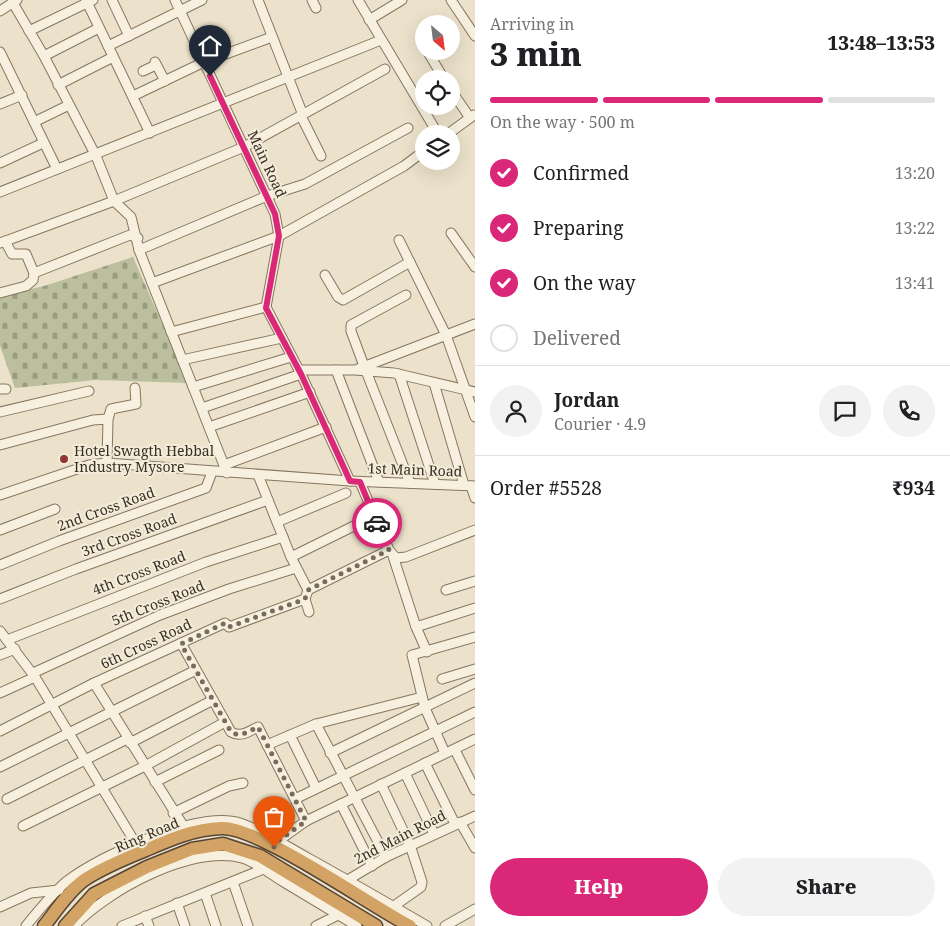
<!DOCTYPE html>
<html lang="en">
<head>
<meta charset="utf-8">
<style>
	:root { --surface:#fff; --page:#f2f2f2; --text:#202124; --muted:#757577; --line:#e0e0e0; --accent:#db2777 }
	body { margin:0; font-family:"Noto Serif",serif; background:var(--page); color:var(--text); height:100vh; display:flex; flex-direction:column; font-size:19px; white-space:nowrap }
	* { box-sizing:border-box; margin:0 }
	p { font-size:16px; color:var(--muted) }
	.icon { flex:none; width:28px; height:28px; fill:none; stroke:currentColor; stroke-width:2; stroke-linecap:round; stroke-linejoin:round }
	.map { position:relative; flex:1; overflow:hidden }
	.sheet { display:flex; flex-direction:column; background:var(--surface); width:475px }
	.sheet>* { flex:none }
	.needle { width:32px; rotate:152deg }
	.fabs { position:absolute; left:415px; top:15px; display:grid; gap:10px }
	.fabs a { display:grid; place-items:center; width:45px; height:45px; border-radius:50%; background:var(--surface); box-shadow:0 5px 20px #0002; font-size:25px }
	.pin { position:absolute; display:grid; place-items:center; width:42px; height:42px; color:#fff; margin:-51px -21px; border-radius:50% 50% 50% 0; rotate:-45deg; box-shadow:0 0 5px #0007 }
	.pin .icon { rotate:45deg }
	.courier { position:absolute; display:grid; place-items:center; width:50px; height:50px; margin:-25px; border:4px solid #db2777; border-radius:50%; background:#fff; color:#222; box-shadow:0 1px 6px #0007 }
	.summary em { font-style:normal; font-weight:800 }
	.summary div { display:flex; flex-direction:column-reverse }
	.summary { display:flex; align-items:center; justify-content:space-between; height:85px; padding:0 15px }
	h1 { font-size:32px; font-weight:800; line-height:38px }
	.bar { display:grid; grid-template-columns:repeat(4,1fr); gap:8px 5px; align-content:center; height:60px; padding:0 15px }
	.bar i { height:6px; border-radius:4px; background:var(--line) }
	.bar .selected { background:var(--accent) }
	.bar p { grid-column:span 4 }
	.line { display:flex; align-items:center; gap:12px; padding:0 15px; border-top:1px solid var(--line) }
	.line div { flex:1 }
	.round { display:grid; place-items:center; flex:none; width:52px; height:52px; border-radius:26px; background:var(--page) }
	ol { padding:0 15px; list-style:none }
	li { display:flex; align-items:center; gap:15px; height:55px }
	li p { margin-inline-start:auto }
	li .icon { padding:5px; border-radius:50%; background:var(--accent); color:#fff; stroke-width:4 }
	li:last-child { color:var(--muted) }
	li i { width:28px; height:28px; border:2px solid var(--line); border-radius:50% }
	.action { display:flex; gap:10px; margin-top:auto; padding:10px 15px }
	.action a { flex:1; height:58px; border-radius:30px; background:var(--accent); color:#fff; font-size:20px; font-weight:800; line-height:58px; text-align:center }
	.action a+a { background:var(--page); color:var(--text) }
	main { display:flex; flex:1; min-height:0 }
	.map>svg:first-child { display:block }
</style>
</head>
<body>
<main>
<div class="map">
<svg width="475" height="926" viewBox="0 0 475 926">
	<defs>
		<pattern id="cemetery-stones" width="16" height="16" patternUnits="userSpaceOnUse" patternTransform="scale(1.25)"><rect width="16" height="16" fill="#bbbf9d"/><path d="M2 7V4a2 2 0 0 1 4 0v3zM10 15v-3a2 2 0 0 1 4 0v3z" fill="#999c80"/></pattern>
	</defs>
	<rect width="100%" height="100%" fill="#ece2cb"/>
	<polygon fill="url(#cemetery-stones)" points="133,257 188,383 96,380 15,388 0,346 0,296 44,286"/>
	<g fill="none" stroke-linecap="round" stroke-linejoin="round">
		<defs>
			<g id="minor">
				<polyline points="86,0 150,133"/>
				<polyline points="112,0 129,36"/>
				<polyline points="175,0 275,214 279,236 266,307 301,374 350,481"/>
				<polyline points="258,0 303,115"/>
				<polyline points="312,0 316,8"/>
				<polyline points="358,0 438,134"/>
				<polyline points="451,0 475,36"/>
				<polyline points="13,3 44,56 96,156 114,201 131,217 139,250 227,473"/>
				<polyline points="0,11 17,0"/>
				<polyline points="369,20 402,0"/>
				<polyline points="29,31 93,0"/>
				<polyline points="108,46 202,0"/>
				<polyline points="0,52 57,169"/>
				<polyline points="429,54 444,79"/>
				<polyline points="44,56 99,28"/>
				<polyline points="155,62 165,81"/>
				<polyline points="143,71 156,65"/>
				<polyline points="58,85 113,57"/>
				<polyline points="451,90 470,118"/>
				<polyline points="133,96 204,62 272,37"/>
				<polyline points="0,104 22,95"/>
				<polyline points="301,116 321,156"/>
				<polyline points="34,122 69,105"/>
				<polyline points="448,134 474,115"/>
				<polyline points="0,163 43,143"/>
				<polyline points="0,192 381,40"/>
				<polyline points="451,233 475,267"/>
				<polyline points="399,240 446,335 475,417"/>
				<polyline points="5,241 12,254 26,254 34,273 130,235 138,238"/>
				<polyline points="0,243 114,201 244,147 385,69"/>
				<polyline points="139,250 267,196 305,184 408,128"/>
				<polyline points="325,275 338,297 343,300 410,262"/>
				<polyline points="152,283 279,236 404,166 424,151"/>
				<polyline points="0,293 26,286 33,280 34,273"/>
				<polyline points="171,332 266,307"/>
				<polyline points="182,360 282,338"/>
				<polyline points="364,366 351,331 351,325 406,295"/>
				<polyline points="358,369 475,324"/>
				<polyline points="299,370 355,370 394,373 475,392"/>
				<polyline points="336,370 379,482"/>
				<polyline points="366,371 410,483"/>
				<polyline points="399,374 435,484"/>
				<polyline points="434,383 464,485"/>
				<polyline points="193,387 291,357"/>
				<polyline points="0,389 6,389"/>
				<polyline points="202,408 301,374"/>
				<polyline points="0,412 89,391"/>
				<polyline points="108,419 111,409 136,404 135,388"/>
				<polyline points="209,427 310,392"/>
				<polyline points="0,445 93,420 108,419 107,463"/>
				<polyline points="224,465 326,427"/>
				<polyline points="258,475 291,557 308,590 305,599 309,612"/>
				<polyline points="360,482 389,550 396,558 406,557 475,530"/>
				<polyline points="471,486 475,498"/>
				<polyline points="0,495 89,465 107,463 350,481 475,486"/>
				<polyline points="277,522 346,493"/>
				<polyline points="0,530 55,509"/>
				<polyline points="393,556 416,627 427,652"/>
				<polyline points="291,557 374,516"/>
				<polyline points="0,565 59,541 206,488 212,472"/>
				<polyline points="308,590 389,550"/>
				<polyline points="446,590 475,581"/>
				<polyline points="0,599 76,569 268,500"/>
				<polyline points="416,627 475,608"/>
				<polyline points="0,631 35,677 136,844"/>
				<polyline points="7,640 206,562 283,537"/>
				<path d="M181,643L231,732C241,738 249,731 258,727L306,821"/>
				<polyline points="0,655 15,649"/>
				<polyline points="33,673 160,615 229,589 296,568"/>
				<polyline points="442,679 475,669"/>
				<polyline points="94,683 184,827"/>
				<polyline points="0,693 35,677"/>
				<polyline points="316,724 386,857"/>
				<polyline points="0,731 94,683 225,623 229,627 305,599"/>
				<polyline points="290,735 316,788"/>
				<polyline points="130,743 213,700"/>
				<polyline points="267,745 316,724 422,697"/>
				<polyline points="455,750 475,790"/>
				<polyline points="330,753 475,683"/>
				<polyline points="445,753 425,708 412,655 475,637"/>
				<polyline points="425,763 455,824"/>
				<polyline points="0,767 196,670"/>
				<polyline points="405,773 434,834"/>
				<polyline points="155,782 219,750"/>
				<polyline points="381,784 410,845 422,882 421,887 394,906"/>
				<polyline points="7,799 127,739"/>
				<polyline points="295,799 475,712"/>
				<polyline points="341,804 372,866"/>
				<polyline points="173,813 229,786 243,783"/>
				<polyline points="460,822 475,848"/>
				<polyline points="23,826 145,766 225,722"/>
				<polyline points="276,845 278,841 306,821 475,739"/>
				<polyline points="346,881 386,857 475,816"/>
				<polyline points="233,882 248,926"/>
				<polyline points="205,893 216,926"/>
				<polyline points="177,903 185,926"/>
				<polyline points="0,907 31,893 59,890"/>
				<polyline points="145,916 149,926"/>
				<path d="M26,926C38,911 52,894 67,881C101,855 198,810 240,823C264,831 286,846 308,858C348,880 387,903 427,926"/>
				<path d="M74,926C108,890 193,844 242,858C256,862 269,873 282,881C307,896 332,911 357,926"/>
				<polyline points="122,926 266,868"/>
				<polyline points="316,926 338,915"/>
				<polyline points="445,926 475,909"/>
			</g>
			<g id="highway">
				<path d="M44,926C56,911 68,892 84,880C102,868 126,858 146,850C171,839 194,829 222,828C259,827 371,906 410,926"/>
				<polyline points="65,926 94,894 147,867 192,849 223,844 260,856 376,926"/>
			</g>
		</defs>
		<use href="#minor" stroke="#877560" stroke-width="11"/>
		<use href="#highway" stroke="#564434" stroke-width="15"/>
		<use href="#minor" stroke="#f7f0de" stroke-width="9"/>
		<use href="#highway" stroke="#d2a364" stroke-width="12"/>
	</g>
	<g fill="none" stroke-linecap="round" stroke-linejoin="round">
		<path stroke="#786d5d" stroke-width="5" stroke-dasharray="0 9" d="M274,847L278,841L306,821L258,727C249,731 241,738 231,732L181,644L225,623L229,627L305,599L308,590L389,550L377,523"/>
		<polyline stroke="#db2777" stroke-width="6" points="210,76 275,214 279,236 266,308 301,374 350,481 360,482 377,523"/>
	</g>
	<circle fill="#923535" stroke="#f4ecda" stroke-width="2" cx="64" cy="459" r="5"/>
	<g text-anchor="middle" stroke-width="4" stroke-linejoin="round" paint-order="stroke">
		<g font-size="14" fill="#392e22" stroke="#f4ecda">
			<text transform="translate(267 164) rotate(65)" y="5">Main Road</text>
			<text transform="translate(415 470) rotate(2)" y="5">1st Main Road</text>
			<text transform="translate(106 509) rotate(-20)" y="5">2nd Cross Road</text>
			<text transform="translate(129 535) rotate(-20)" y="5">3rd Cross Road</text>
			<text transform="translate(139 573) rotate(-21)" y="5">4th Cross Road</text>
			<text transform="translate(158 603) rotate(-22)" y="5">5th Cross Road</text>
			<text transform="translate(146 644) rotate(-25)" y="5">6th Cross Road</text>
			<text transform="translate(147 835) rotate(-23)" y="5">Ring Road</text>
			<text transform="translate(400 837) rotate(-27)" y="5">2nd Main Road</text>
		</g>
		<g font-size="14" fill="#392e22" stroke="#f4ecda" text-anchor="start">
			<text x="74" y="456">Hotel Swagth Hebbal<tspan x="74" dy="16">Industry Mysore</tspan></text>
		</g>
	</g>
</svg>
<div class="fabs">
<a><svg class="needle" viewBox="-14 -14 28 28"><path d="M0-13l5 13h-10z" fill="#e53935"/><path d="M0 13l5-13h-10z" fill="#757577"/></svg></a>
<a><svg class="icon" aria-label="locate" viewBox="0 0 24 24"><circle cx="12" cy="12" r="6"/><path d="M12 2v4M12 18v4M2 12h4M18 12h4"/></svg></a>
<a><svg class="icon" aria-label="layers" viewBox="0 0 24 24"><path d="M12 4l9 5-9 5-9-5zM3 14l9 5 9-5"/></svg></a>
</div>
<div class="pin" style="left:274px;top:847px;background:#ea580c"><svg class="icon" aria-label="bag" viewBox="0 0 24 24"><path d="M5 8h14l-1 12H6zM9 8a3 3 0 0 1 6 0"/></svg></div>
<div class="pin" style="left:210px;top:76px;background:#1f2937"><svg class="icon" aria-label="home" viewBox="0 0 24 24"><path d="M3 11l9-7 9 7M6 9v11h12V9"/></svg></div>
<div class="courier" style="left:377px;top:523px"><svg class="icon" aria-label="car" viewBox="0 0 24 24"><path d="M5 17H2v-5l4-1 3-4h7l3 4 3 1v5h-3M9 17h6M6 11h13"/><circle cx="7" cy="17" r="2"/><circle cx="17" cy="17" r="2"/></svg></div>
</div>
<section class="sheet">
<div class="summary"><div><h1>3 min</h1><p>Arriving in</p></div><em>13:48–13:53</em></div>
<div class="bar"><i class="selected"></i><i class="selected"></i><i class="selected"></i><i></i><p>On the way · 500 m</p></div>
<ol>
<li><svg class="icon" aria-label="check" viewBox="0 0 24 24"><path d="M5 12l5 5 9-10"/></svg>Confirmed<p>13:20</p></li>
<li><svg class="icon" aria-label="check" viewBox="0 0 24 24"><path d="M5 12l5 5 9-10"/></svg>Preparing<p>13:22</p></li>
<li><svg class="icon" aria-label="check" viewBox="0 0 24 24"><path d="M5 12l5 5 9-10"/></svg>On the way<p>13:41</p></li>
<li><i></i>Delivered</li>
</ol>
<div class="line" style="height:90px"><a class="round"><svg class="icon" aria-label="person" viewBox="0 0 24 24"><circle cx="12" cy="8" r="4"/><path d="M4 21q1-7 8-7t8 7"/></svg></a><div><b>Jordan</b><p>Courier · 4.9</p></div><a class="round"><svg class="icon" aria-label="chat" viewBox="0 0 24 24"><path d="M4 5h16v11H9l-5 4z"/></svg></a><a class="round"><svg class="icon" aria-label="phone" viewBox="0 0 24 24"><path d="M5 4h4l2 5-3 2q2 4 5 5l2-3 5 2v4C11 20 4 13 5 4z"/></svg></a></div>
<div class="line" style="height:65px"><div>Order #5528</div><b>₹934</b></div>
<div class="action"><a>Help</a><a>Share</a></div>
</section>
</main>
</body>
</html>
